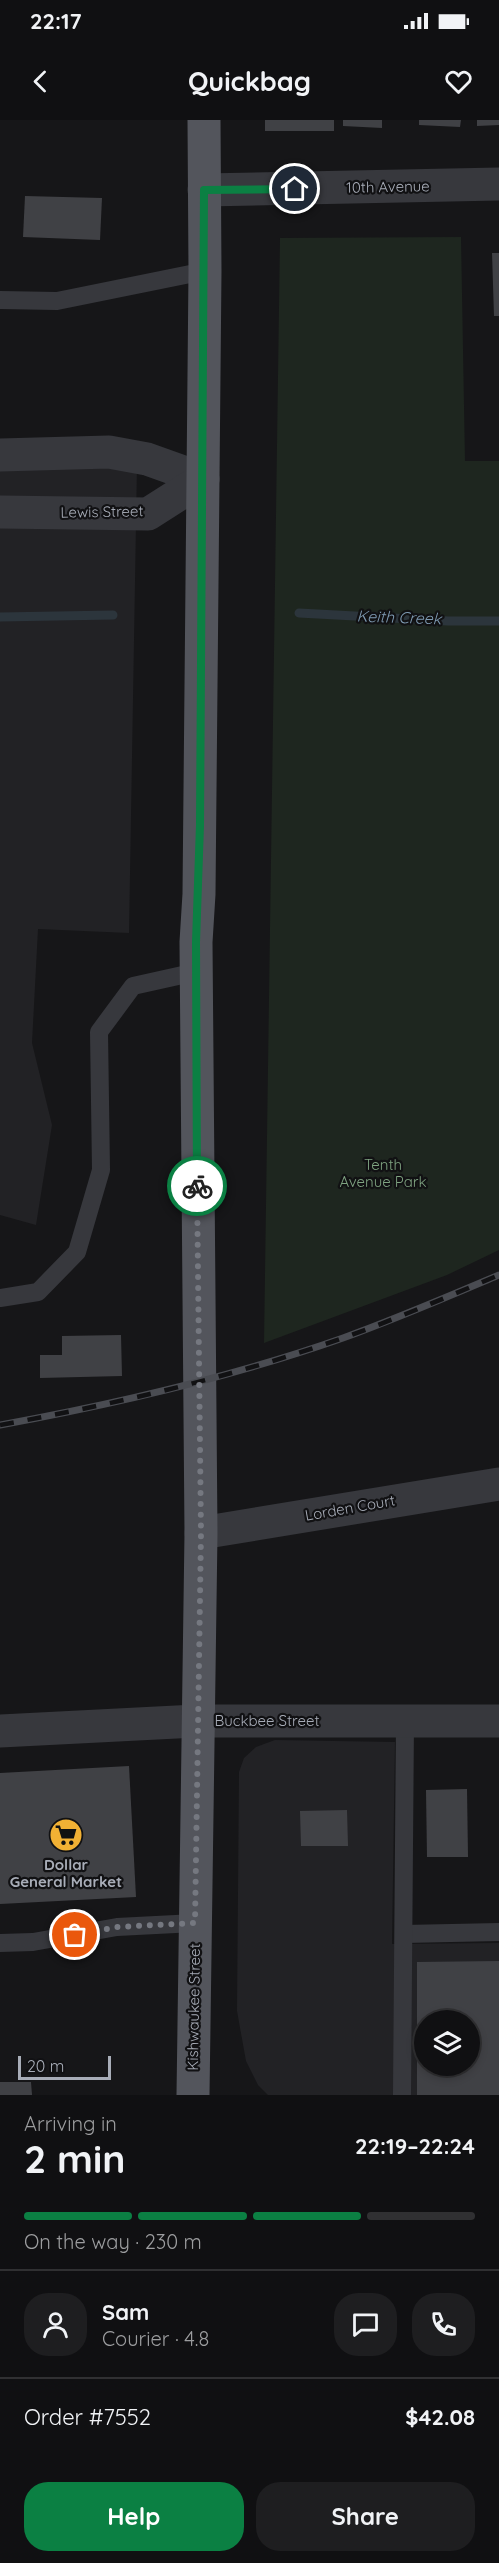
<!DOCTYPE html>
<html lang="en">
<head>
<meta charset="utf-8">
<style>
	:root { --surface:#101012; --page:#1e1e20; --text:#f1f3f6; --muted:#9c9d9f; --line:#303032; --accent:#0b8043 }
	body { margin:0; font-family:Quicksand,sans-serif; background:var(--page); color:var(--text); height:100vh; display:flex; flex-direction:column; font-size:22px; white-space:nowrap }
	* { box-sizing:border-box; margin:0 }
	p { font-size:20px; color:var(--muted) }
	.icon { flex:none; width:33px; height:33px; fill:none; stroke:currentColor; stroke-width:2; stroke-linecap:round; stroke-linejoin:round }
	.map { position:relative; height:1975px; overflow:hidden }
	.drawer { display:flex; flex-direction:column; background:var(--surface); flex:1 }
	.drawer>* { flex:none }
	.fabs { position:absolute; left:414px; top:1890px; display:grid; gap:12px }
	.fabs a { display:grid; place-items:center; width:66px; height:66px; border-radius:50%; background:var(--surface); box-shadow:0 3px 9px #0003,0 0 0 2px var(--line); font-size:30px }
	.scale { position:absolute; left:18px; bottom:15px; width:93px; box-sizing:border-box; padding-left:6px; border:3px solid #a8adb8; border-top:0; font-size:16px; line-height:21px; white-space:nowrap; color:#a8adb8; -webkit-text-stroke:4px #111113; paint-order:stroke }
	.pin { position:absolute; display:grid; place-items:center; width:51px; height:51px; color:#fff; margin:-26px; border:3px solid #fff; border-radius:50%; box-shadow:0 2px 6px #0007 }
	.courier { position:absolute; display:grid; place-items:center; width:60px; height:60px; margin:-30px; border:4px solid #0b8043; border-radius:50%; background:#fff; color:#222; box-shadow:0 2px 8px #0007 }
	.headline em { font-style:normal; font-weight:800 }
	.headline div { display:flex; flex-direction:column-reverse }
	.headline { display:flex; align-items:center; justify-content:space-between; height:102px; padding:0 24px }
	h1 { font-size:39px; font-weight:800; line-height:45px }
	.bar { display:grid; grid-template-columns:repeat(4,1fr); gap:9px 6px; align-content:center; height:72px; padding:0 24px }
	.bar i { height:8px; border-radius:4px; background:var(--line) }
	.bar .active { background:var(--accent) }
	.bar p { grid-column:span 4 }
	.line { display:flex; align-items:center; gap:15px; padding:0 24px; border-top:2px solid var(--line) }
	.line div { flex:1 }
	.round { display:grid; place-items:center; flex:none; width:63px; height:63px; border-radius:24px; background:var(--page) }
	.button { display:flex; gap:12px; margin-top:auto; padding:12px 24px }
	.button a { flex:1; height:69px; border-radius:24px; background:var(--accent); color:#fff; font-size:24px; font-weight:800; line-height:69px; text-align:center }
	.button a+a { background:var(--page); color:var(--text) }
	.status { display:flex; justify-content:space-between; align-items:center; height:42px; padding:0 30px; background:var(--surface); direction:ltr }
	.status svg { height:16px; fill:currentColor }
	header { display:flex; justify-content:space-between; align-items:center; height:78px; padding:0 24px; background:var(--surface); font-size:27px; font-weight:800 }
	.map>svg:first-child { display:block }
</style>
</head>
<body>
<div class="status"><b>22:17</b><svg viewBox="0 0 49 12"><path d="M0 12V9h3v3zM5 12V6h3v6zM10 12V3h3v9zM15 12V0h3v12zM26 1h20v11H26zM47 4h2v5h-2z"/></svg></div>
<header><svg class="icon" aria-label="back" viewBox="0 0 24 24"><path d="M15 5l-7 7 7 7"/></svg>Quickbag<svg class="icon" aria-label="heart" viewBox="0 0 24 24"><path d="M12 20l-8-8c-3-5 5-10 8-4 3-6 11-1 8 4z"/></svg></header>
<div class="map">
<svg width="499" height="1975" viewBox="0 0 499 1975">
	<rect width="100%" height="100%" fill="#161618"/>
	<g fill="#222225" fill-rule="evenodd">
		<polygon points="137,345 129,813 38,809 32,923 52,1005 36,1105 0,1095 0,346"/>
		<path d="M275,1620L395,1622L392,1824L499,1823V1975H268L258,1965L246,1941L237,1891L239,1652L244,1638L256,1627ZM424,1900H470V1946H424Z"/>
	</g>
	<polygon fill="#1e261f" points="461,117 465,341 499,341 499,1130 447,1155 264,1223 280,118"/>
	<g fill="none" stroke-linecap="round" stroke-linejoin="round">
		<g stroke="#2c353c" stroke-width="9">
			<polyline points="299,493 448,501 499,501"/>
			<polyline points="0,497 113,495"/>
		</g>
	</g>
	<g fill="#404145" fill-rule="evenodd">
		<rect x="265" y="0" width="69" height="11"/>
		<polygon points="343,0 382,0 382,8 343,6"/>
		<polygon points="419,0 461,0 460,7 419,5"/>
		<polygon points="477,0 499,0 499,5 477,6"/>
		<polygon points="25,76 102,78 100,120 23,117"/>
		<polygon points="492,133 499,133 499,196 494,196"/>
		<polygon points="121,1215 122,1256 40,1258 40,1235 62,1235 62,1216"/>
		<polygon points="129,1646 136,1777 0,1784 0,1653"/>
		<polygon points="467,1669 468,1737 427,1737 426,1670"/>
		<polygon points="347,1690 348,1726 301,1726 300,1691"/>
		<path d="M499,1841V1975H417V1842ZM424,1900H470V1946H424Z"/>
		<polygon points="0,1962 31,1962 32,1975 0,1975"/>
	</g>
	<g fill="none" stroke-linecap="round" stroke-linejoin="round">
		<g stroke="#37383d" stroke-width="18">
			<polyline points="0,180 57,181 205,151"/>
			<polyline points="0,1178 38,1172 77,1132 101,1050 99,912 133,866 196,852"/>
			<polyline points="404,1814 499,1812"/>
			<polyline points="0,1823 33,1822 117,1807 195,1803"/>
			<polyline points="402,1975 405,1601"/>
		</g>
		<g stroke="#37383d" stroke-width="33">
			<polyline points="204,70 499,64"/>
			<polyline points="0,335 109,332 147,339 203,359"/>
			<polyline points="0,392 148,394 203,359"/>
			<polyline points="201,1413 499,1364"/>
			<polyline points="0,1611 196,1601 499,1601"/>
		</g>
		<polyline stroke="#53555c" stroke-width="33" points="193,1975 201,1413 196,822 199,774 205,151 204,0"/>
		<defs>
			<path id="rail" d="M0,1305C116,1284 232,1257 343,1218C396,1199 447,1177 499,1155"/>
		</defs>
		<use href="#rail" stroke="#4a4c52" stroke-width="7"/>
		<use href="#rail" stroke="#111113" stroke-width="4.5" stroke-dasharray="14" stroke-linecap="butt"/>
	</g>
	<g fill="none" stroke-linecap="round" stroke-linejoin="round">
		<polyline stroke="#757880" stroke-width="6" stroke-dasharray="0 10.8" points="75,1815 117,1807 195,1803 201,1413 197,1066"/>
		<polyline stroke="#0b8043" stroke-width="8" points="197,1066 196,822 200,705 204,70 295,69"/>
	</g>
	<defs>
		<symbol id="supermarket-disc" viewBox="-11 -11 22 22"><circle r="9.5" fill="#f2b134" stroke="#111113"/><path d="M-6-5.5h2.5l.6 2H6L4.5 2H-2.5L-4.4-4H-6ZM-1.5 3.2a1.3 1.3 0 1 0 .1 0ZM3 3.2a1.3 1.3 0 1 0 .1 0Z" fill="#111"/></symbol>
	</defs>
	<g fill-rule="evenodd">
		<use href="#supermarket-disc" x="47" y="1696" width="38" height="38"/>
	</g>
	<g text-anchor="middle" stroke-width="4.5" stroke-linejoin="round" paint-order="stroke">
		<g font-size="15" fill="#a8adb8" stroke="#111113">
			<text transform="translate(388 67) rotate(-1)" y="5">10th Avenue</text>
			<text transform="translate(102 392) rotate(-1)" y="5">Lewis Street</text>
			<text transform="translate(350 1388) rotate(-10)" y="5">Lorden Court</text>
			<text x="267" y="1606">Buckbee Street</text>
			<text transform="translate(194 1887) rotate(-89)" y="5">Kishwaukee Street</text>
		</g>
		<g font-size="15" fill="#7fa381" stroke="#111113">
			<text x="383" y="1050">Tenth<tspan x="383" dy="17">Avenue Park</tspan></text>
		</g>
		<g font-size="15" font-weight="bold" fill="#a8adb8" stroke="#111113">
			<text x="66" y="1750">Dollar<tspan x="66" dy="17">General Market</tspan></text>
		</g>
		<g font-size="16" font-style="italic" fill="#7f9bb3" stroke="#111113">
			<text transform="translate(399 497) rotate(2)" y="6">Keith Creek</text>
		</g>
	</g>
</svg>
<div class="fabs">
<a><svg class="icon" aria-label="layers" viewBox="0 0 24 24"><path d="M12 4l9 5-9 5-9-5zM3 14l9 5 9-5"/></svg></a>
</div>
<div class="scale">20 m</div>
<div class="pin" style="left:75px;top:1815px;background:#ea580c"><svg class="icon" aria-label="bag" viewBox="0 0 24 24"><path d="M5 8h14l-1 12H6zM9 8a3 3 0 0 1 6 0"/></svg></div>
<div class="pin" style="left:295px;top:69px;background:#1f2937"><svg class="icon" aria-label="home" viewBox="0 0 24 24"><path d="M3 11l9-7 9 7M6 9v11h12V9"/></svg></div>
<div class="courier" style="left:197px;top:1066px"><svg class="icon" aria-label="bike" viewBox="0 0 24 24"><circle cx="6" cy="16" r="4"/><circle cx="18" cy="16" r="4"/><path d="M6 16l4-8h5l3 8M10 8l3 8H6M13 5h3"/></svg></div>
</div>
<section class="drawer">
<div class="headline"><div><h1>2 min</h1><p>Arriving in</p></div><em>22:19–22:24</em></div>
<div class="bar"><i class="active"></i><i class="active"></i><i class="active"></i><i></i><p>On the way · 230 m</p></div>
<div class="line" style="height:108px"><a class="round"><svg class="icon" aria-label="person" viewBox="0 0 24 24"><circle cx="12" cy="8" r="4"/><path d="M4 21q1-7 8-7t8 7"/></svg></a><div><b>Sam</b><p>Courier · 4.8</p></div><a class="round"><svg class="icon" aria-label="chat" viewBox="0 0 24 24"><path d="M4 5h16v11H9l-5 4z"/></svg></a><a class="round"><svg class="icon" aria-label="phone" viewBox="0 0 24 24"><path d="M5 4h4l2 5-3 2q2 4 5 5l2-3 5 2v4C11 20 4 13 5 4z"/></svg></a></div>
<div class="line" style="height:78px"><div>Order #7552</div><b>$42.08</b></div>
<div class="button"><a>Help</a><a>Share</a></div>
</section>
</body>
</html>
